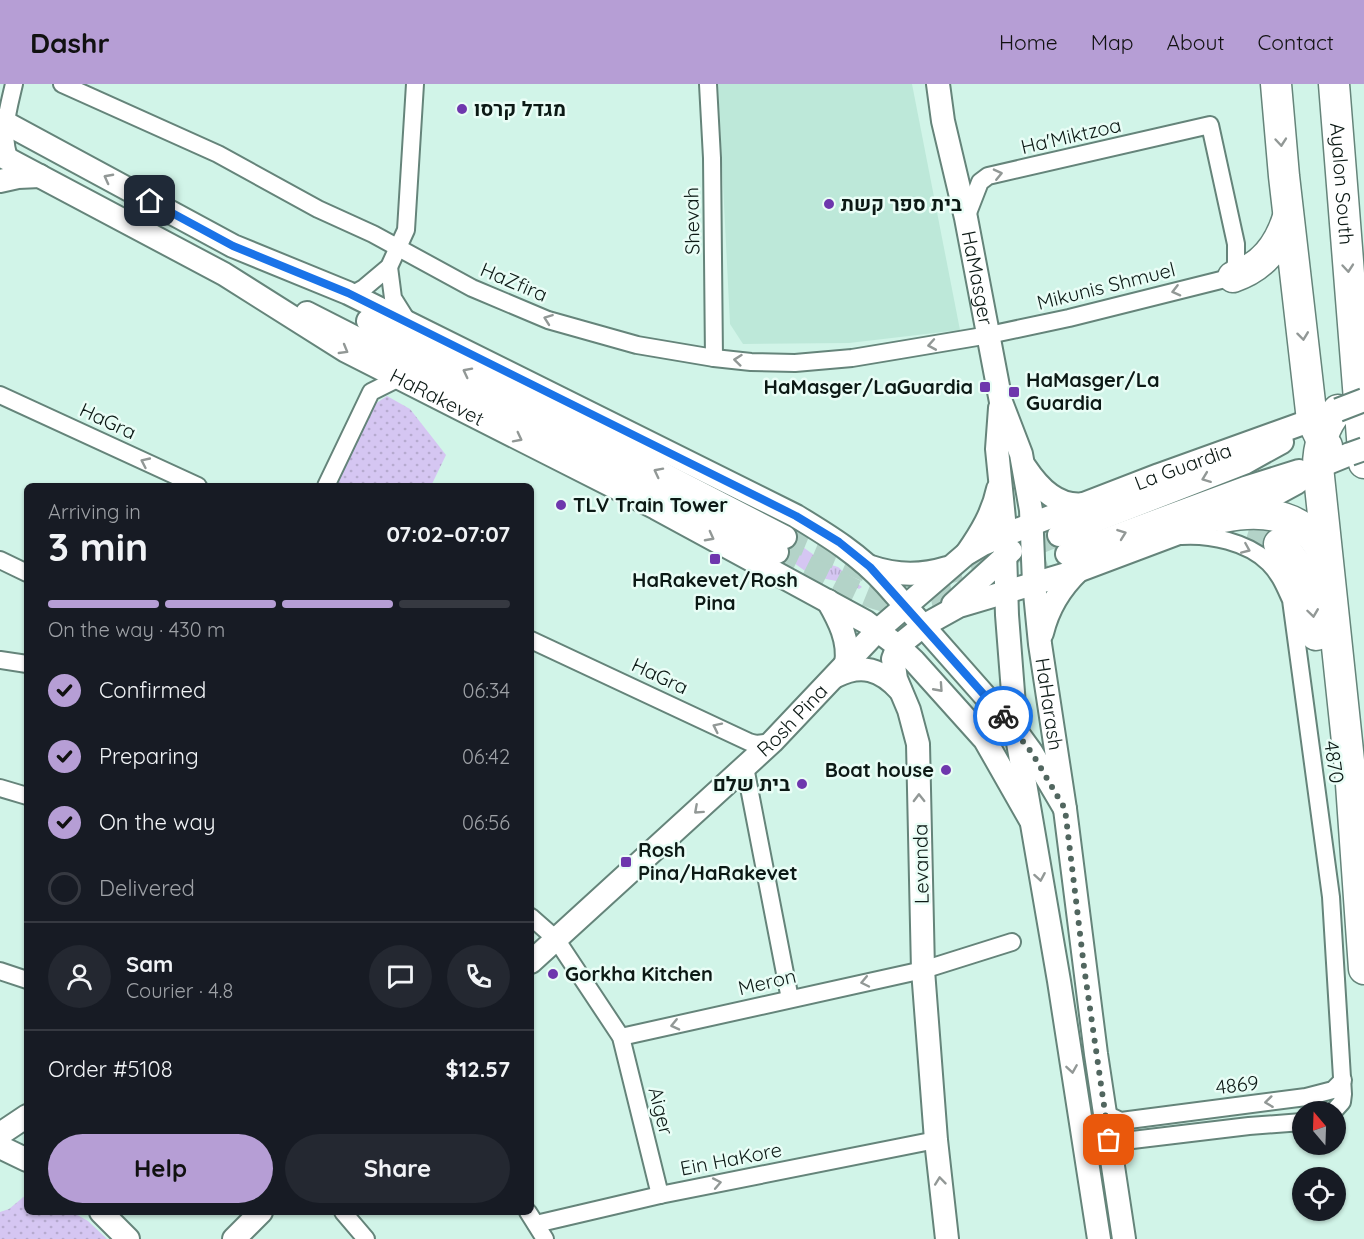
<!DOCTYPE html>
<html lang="en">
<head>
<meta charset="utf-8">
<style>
	:root { --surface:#171b24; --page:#242831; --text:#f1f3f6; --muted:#9ea1a6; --line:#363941; --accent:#b69ed5 }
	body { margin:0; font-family:Quicksand,Heebo,sans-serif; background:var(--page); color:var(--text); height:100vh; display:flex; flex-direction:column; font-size:22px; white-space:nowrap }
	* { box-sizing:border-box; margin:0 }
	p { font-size:20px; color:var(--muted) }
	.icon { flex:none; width:33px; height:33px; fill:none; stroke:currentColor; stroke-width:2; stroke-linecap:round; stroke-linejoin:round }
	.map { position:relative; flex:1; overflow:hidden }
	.side { position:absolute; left:24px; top:399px; width:510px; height:732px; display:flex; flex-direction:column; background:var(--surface); border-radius:9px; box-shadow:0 2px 4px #0004 }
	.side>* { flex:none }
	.needle { width:39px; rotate:341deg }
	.tools { position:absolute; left:1292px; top:1017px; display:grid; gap:12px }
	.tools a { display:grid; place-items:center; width:54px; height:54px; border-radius:50%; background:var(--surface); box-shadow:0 2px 4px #0004; font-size:30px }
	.pin { position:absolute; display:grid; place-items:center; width:51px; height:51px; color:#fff; margin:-26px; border-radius:12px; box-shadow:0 3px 9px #0006 }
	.courier { position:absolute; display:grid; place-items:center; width:60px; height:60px; margin:-30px; border:4px solid #1a73e8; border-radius:50%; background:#fff; color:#222; box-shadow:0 2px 8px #0007 }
	.head em { font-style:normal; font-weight:700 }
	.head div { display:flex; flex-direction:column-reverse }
	.head { display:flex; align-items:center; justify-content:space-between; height:102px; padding:0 24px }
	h1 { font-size:39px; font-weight:700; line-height:45px }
	.bar { display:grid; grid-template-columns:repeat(4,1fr); gap:9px 6px; align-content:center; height:72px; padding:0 24px }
	.bar i { height:8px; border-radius:4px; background:var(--line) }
	.bar .active { background:var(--accent) }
	.bar p { grid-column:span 4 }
	.line { display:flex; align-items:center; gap:15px; padding:0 24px; border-top:2px solid var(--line) }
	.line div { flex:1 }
	.round { display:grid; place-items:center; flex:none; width:63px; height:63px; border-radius:32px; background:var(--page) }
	ol { padding:0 24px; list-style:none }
	li { display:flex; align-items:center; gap:18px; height:66px }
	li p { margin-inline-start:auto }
	li .icon { padding:6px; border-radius:50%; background:var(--accent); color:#111; stroke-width:4 }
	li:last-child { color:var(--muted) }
	li i { width:33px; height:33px; border:3px solid var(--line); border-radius:50% }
	.primary-button { display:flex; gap:12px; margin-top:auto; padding:12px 24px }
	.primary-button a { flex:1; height:69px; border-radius:36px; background:var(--accent); color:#111; font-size:24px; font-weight:700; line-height:69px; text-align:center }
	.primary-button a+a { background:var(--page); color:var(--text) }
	header { display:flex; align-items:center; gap:36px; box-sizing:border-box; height:84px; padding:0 30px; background:var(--accent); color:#111 }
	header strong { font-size:28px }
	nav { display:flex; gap:33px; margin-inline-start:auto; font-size:21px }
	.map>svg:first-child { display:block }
</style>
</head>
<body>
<header>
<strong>Dashr</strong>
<nav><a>Home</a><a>Map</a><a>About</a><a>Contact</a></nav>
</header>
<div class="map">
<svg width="1364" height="1155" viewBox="0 0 1364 1155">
	<defs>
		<pattern id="grass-tufts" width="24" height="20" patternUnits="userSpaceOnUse" patternTransform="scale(1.5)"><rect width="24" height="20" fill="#d5c6f2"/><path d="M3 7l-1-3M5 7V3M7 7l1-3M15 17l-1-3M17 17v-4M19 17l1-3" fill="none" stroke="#b6aacf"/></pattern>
		<pattern id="park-dots" width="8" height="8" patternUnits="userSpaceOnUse" patternTransform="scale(1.5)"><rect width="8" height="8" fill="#d5c6f2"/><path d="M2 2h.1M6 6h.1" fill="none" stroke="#b6aacf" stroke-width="1.8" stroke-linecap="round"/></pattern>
	</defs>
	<rect width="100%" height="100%" fill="#d1f4e8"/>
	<polygon fill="#bde8d9" points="718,0 912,0 960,246 849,259 743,260 730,240"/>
	<path fill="url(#grass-tufts)" d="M796,458L825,479L838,483L862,503L859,505C846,497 832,497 818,493C807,489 798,482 789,475Z"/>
	<g fill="url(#park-dots)">
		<polygon points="387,312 410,325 446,371 431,402 335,402 375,320"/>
		<polygon points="27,1110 27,1128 72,1128 88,1137 107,1155 0,1155 0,1128 9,1125"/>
	</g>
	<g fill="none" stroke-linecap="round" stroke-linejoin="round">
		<g stroke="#b3d3c8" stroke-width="22" stroke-dasharray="22 11" stroke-linecap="butt">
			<polyline points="785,453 876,491"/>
			<path d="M777,468C795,476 813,485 831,494C847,502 864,512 881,516C920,526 1027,484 1067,470"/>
			<polyline points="939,491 993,477 1059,451"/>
		</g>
		<path stroke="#b3d3c8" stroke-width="30" stroke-dasharray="30 15" stroke-linecap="butt" d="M1204,445C1231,439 1254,447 1279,460"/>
		<defs>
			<g id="street">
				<polyline points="62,0 218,70 318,125 373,150 472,204 548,236 637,261 714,274 751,278 795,279 852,274 906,265 989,251 1069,234 1233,193 1236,178 1236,160 1210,41 988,92 980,98 966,134"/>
				<polyline points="708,0 712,74 714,274"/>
				<path d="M10,76C0,51 8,26 14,0"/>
				<polyline points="389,183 393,214 408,238"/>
				<polyline points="348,209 357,208 364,204 389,183 406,146 415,0"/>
				<polyline points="0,311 198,402"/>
				<polyline points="326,402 371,308 399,294"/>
				<path d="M1181,452C1210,450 1248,458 1269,479C1280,490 1285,503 1291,516L1331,813L1343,1010L1342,1018L1333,1028"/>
				<polyline points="0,476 27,489"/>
				<polyline points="531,556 749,658 756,660 772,658"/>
				<polyline points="0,576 27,580"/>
				<polyline points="745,683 790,915"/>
				<polyline points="0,704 27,712"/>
				<polyline points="531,833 556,855 621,953 660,1111"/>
				<polyline points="0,887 27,896"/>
				<polyline points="621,953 923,886 1012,858"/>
				<polyline points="1103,1022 1110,1032 1121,1037 1306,1013 1333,1006 1343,996"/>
				<polyline points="1111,1073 1117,1061 1124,1057 1249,1042 1302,1038"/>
				<polyline points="343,1128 366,1155"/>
				<polyline points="528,1128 545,1155"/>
				<polyline points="536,1140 660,1111 936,1056"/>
			</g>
			<g id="secondary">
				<path id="s1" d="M938,0L943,37L966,134L1001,318L1021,370L1031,426L1034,499L1040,560L1065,725L1096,970L1124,1155"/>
				<path d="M0,36L233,162L348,209L796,432C829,452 860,471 886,500L1016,647L1032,669L1065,725"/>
				<path id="s2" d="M0,71L224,190L346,267L656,424L866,538L898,562L914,577L985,656L1030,735"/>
				<polyline points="0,97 18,93 40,92"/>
				<polyline points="307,229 777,468"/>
				<polyline points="368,237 785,453"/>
				<polyline points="1000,324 997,365 1004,435 1007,531 1016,647 1059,897 1099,1155"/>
				<path d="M1025,383C1039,404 1058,424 1085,420"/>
				<polyline points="1059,451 1244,379 1282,358"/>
				<path d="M967,469C981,449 993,429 998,405"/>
				<polyline points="1067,470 1245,404 1299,387"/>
				<path d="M871,483C897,492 921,492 947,484"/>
				<path d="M828,517C839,536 850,557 846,580"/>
				<polyline points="953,520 1011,467"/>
				<path d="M1042,549C1048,524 1060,504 1079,486"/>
				<path d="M836,592C861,579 881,585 900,606"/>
				<path id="s3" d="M531,878L772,658L878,546L966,470L983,460L1032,440L1159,391L1326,331"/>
				<polyline points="0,1050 27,1032"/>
				<polyline points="0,1063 27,1076"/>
				<polyline points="101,1128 128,1155"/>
				<polyline points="234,1155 261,1128"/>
				<polyline points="947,1155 936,1056 923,886 918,660 909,626 896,595 893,575 898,562 923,542 959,522 1080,486 1261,418 1296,399 1318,383 1350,370"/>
			</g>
			<g id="highway">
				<polyline points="1276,0 1284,92 1312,336 1322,357 1327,362"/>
				<path id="s4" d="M1334,0L1364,379"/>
				<path d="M1233,193C1263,183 1279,162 1288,133"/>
				<path d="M1338,326C1324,341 1318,363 1318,383L1350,686L1364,885"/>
				<path d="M1223,433C1264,425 1310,430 1325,475"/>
				<path d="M1279,460C1308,487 1311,513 1316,551"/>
			</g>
		</defs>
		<use href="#street" stroke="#65847a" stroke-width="20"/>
		<use href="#secondary" stroke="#65847a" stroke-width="26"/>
		<use href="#highway" stroke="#65847a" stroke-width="33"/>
		<use href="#street" stroke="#fff" stroke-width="16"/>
		<use href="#secondary" stroke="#fff" stroke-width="22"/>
		<use href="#highway" stroke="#fff" stroke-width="30"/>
		<defs>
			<g id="secondary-bridge">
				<polyline points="1338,326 1364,316"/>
				<polyline points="1350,370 1364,365"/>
			</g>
		</defs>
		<use href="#secondary-bridge" stroke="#65847a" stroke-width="26" stroke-linecap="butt"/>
		<use href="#secondary-bridge" stroke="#fff" stroke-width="22"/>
	</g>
	<defs><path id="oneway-chevron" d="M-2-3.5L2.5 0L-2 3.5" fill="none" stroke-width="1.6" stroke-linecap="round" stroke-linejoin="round" transform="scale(1.5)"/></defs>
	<g stroke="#929896">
		<use href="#oneway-chevron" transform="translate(1281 58) rotate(85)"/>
		<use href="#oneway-chevron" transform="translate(998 90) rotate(-13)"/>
		<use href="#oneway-chevron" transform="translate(108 94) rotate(-152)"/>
		<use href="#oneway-chevron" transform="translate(1348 184) rotate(85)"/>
		<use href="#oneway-chevron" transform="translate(1176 207) rotate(166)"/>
		<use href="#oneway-chevron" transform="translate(548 235) rotate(-160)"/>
		<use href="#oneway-chevron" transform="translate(1303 252) rotate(83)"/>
		<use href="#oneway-chevron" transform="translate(932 261) rotate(170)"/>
		<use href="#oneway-chevron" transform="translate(344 266) rotate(30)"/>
		<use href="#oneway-chevron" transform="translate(738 276) rotate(-174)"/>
		<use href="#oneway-chevron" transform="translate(467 288) rotate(-153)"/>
		<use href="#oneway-chevron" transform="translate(518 354) rotate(27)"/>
		<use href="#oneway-chevron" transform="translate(145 378) rotate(-155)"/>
		<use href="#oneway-chevron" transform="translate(658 388) rotate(-153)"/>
		<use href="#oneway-chevron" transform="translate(1206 394) rotate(159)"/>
		<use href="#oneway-chevron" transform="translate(1122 450) rotate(-20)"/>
		<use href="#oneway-chevron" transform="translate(710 453) rotate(28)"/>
		<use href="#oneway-chevron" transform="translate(1246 465) rotate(23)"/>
		<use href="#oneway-chevron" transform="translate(1313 529) rotate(82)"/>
		<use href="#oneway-chevron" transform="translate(939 604) rotate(48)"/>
		<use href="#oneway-chevron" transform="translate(717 643) rotate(-154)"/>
		<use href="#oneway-chevron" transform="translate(919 714) rotate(-91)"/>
		<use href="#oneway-chevron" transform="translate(698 726) rotate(138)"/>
		<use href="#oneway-chevron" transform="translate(1040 793) rotate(80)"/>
		<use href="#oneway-chevron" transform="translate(865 898) rotate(168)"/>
		<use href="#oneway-chevron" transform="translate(675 941) rotate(167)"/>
		<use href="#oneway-chevron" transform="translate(1072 985) rotate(81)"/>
		<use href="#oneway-chevron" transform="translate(1269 1018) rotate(173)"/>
		<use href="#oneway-chevron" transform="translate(940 1097) rotate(-96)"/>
		<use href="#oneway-chevron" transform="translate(717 1099) rotate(-11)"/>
	</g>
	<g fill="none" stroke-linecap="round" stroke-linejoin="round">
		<polyline stroke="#51665f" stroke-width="6" stroke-dasharray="0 10.8" points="1003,632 1032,669 1065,725 1084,883 1109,1056"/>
		<polyline stroke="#1a73e8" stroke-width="8" points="150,117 233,162 348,209 796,432 839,458 870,483 1003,632"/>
	</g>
	<g fill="#6e37ad" stroke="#e9fdf6" stroke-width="2">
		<circle cx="462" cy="25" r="6"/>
		<circle cx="829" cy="120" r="6"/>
		<rect x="979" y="297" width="12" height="12" rx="3"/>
		<rect x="1008" y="302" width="12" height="12" rx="3"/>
		<circle cx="561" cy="421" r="6"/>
		<rect x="709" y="469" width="12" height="12" rx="3"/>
		<circle cx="946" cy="686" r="6"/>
		<circle cx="802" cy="700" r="6"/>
		<rect x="620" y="772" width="12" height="12" rx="3"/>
		<circle cx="553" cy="890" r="6"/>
	</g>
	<g text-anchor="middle" stroke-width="5" stroke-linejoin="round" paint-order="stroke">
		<g font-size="20" font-weight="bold" fill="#0c1915" stroke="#e9fdf6" text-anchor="start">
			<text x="474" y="32">מגדל קרסו</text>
			<text x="841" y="127">בית ספר קשת</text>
			<text x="1026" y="303">HaMasger/La<tspan x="1026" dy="23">Guardia</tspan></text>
			<text x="973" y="310" text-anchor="end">HaMasger/LaGuardia</text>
			<text x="573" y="428">TLV Train Tower</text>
			<text x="715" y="503" text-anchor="middle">HaRakevet/Rosh<tspan x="715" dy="23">Pina</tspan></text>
			<text x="934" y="693" text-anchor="end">Boat house</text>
			<text x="790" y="707" text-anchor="end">בית שלם</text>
			<text x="638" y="773">Rosh<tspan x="638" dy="23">Pina/HaRakevet</tspan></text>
			<text x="565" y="897">Gorkha Kitchen</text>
		</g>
		<g font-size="20" fill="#0c1915" stroke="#e9fdf6">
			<text transform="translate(1071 52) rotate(-13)" y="7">Ha'Miktzoa</text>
			<text dy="7" stroke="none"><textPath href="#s4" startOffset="100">Ayalon South</textPath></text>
			<text transform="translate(692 137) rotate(-91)" y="7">Shevah</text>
			<text dy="7" stroke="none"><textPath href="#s1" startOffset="198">HaMasger</textPath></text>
			<text transform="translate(514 198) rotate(23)" y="7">HaZfira</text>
			<text transform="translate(1106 202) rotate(-14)" y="7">Mikunis Shmuel</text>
			<text dy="7" stroke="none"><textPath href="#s2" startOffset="500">HaRakevet</textPath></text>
			<text transform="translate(108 337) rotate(25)" y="7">HaGra</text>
			<text dy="7" stroke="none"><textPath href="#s3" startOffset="831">La Guardia</textPath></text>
			<text transform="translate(660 592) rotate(25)" y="7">HaGra</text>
			<text dy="7" stroke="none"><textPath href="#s1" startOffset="632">HaHarash</textPath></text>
			<text dy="7" stroke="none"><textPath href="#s3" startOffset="356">Rosh Pina</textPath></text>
			<text transform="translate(1334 678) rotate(82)" y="7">4870</text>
			<text transform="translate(921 780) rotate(-91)" y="7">Levanda</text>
			<text transform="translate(767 898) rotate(-13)" y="7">Meron</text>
			<text transform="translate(1237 1001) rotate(-7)" y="7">4869</text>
			<text transform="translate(661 1027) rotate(76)" y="7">Aiger</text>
			<text transform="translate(731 1075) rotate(-11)" y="7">Ein HaKore</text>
		</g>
	</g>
</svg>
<div class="tools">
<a><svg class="needle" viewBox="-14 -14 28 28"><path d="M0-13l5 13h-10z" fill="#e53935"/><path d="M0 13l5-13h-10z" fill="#9ea1a6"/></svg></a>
<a><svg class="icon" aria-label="locate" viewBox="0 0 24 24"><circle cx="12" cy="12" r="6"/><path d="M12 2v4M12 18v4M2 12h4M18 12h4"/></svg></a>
</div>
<div class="pin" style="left:1109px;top:1056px;background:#ea580c"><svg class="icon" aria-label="bag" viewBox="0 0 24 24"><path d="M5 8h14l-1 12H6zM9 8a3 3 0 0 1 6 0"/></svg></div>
<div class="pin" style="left:150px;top:117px;background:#1f2937"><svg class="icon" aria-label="home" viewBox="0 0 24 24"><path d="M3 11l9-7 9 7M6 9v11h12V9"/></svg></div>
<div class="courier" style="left:1003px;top:632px"><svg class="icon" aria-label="bike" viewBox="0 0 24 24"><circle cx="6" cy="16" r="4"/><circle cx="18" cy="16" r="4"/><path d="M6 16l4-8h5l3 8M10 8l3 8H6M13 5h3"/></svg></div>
<section class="side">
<div class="head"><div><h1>3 min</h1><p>Arriving in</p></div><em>07:02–07:07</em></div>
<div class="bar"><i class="active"></i><i class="active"></i><i class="active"></i><i></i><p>On the way · 430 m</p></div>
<ol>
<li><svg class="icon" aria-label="check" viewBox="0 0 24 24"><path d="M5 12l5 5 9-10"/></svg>Confirmed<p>06:34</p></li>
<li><svg class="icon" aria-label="check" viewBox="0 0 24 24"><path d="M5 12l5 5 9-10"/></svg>Preparing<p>06:42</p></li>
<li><svg class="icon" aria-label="check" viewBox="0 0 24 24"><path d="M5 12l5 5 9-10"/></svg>On the way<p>06:56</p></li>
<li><i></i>Delivered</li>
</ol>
<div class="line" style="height:108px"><a class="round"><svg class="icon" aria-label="person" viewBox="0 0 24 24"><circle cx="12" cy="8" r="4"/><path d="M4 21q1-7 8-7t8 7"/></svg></a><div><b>Sam</b><p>Courier · 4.8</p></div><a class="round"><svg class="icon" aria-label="chat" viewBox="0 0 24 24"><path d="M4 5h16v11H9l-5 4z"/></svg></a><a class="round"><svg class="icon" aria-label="phone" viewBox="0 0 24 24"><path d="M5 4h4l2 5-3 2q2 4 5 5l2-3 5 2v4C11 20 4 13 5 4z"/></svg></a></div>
<div class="line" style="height:78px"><div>Order #5108</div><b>$12.57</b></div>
<div class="primary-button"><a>Help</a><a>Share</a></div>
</section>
</div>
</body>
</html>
